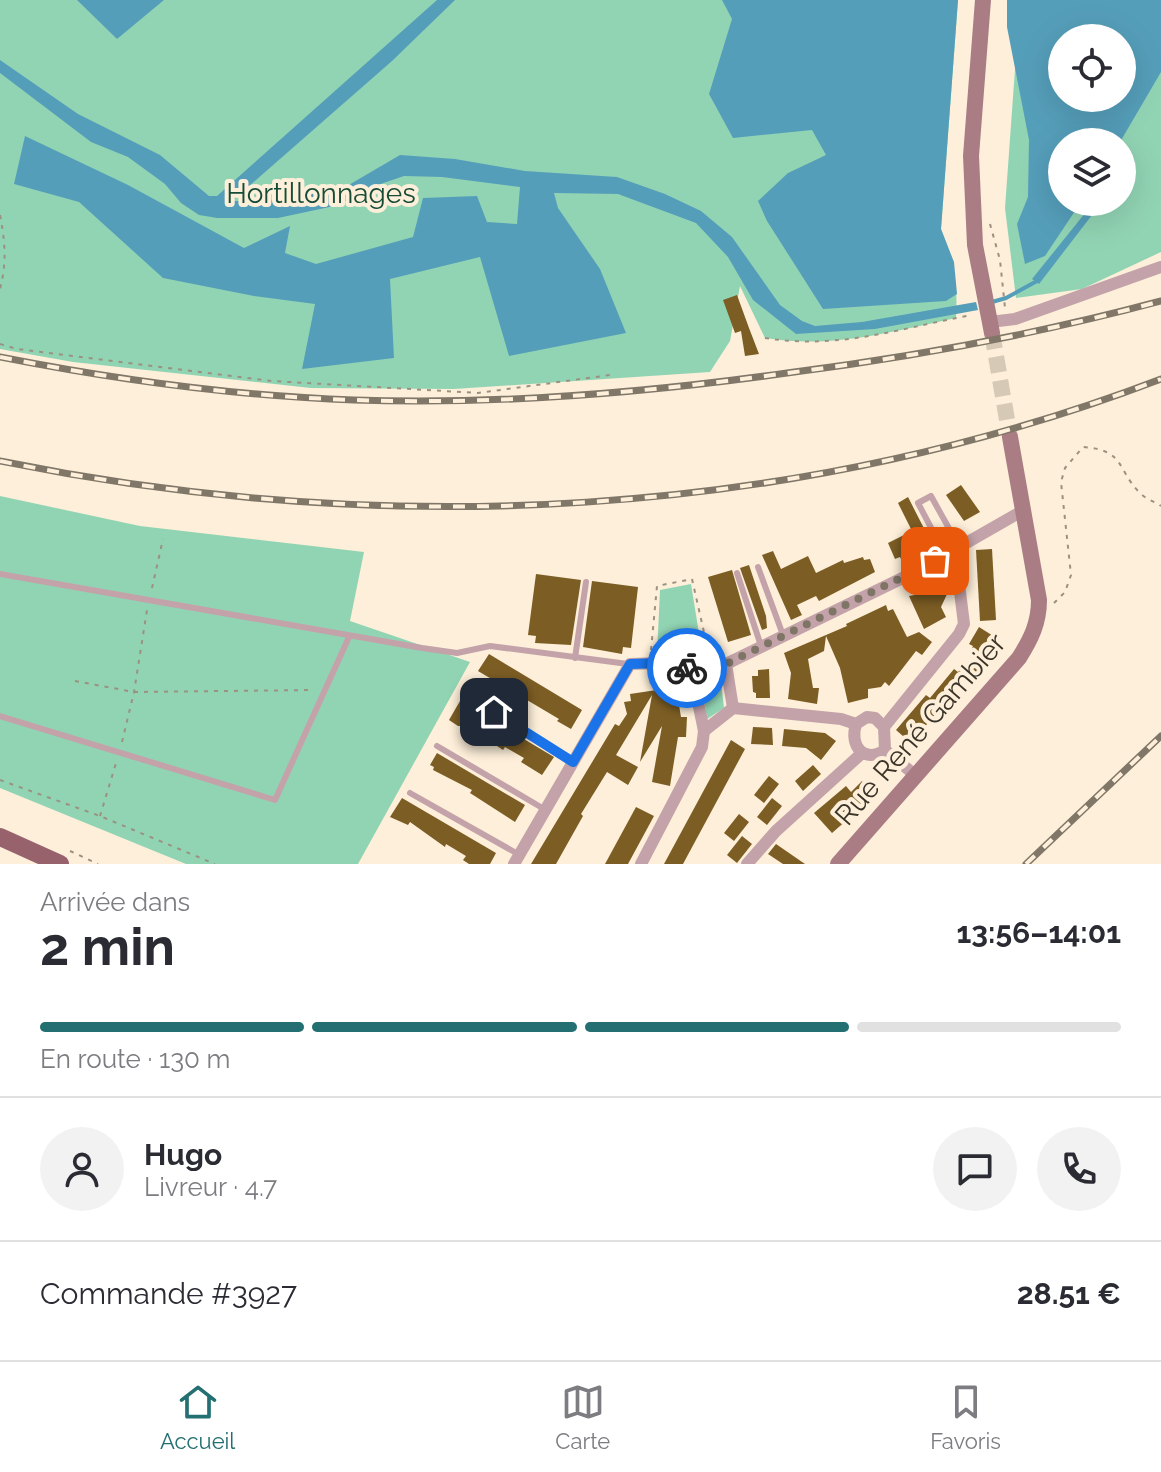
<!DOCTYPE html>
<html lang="fr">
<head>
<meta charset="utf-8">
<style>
	:root { --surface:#fff; --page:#f2f2f3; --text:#2b2b33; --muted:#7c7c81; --line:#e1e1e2; --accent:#236f71 }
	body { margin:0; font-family:Raleway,sans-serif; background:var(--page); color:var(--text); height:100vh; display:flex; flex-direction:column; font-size:30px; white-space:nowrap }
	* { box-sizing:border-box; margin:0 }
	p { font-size:26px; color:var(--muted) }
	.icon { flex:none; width:44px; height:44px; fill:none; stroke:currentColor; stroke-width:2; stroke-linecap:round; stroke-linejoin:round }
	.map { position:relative; height:864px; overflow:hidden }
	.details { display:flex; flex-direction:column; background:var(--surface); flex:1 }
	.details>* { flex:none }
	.fabs { position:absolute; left:1048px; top:24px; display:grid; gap:16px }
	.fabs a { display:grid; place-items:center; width:88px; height:88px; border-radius:50%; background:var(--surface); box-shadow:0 8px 32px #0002; font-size:40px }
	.pin { position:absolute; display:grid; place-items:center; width:68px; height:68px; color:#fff; margin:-34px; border-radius:16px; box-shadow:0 4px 12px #0006 }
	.courier { position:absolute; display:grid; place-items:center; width:80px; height:80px; margin:-40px; border:6px solid #1a73e8; border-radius:50%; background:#fff; color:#222; box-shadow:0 2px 10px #0007 }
	.head em { font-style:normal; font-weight:700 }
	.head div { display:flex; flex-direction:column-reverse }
	.head { display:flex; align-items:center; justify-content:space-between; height:136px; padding:0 40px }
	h1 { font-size:52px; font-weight:700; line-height:60px }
	.bar { display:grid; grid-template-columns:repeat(4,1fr); gap:12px 8px; align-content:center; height:96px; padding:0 40px }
	.bar i { height:10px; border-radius:6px; background:var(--line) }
	.bar .selected { background:var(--accent) }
	.bar p { grid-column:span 4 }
	.line { display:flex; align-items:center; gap:20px; padding:0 40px; border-top:2px solid var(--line) }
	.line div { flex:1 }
	.round { display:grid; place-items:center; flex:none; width:84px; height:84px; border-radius:42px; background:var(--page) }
	.tabs { display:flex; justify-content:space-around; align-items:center; height:112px; border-top:2px solid var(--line); background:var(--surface); font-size:22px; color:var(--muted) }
	.tabs a { display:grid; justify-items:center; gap:4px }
	.tabs .selected { color:var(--accent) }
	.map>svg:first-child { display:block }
</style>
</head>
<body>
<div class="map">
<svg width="1161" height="864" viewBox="0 0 1161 864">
	<rect width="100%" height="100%" fill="#fdefd9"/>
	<g fill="#91d4b4" fill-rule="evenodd">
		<path d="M0,0H958L941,229C954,262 958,283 956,318C890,332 833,349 765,338L740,286L730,341L710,372L454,389L311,388L73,362L0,349Z"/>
		<path d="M1020,0H1161V252L1082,289L1016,298L1005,208ZM1062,38H1122V98H1062ZM1062,142H1122V202H1062Z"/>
		<polygon points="0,496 140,526 364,552 350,621 470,662 358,864 186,864 0,788"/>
		<polygon points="691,584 702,652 657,654 660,590"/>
		<polygon points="711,672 720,674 724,708 707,719 700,673"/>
	</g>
	<g fill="#559eba" fill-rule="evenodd">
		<polygon points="77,0 164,0 117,39"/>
		<polygon points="437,0 455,0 392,61 232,201 268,201 347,186 400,155 455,159 525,171 617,177 665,194 701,211 732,237 780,305 802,321 815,326 862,322 976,302 978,310 875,329 796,334 753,300 728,257 696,223 618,194 554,193 558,208 600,269 626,333 509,356 480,257 390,279 394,358 302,369 315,304 254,296 163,278 79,202 14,184 25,136 128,185 244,248 290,226 285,253 316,264 413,237 423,198 477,196 487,222 517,224 520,187 442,177 404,176 366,189 339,205 278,218 217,218 199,215 181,203 165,184 128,157 91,142 0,73 0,60 78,114 160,155 209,196 217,196"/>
		<polygon points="722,0 958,0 941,229 954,262 957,294 946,301 823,309 767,221 758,201 788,173 826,155 812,130 733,138 709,94 732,19"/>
		<path d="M1007,0H1161V72L1120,142H1062V202H1081L1045,256L1025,264L1017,224L1028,197L1029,140L1007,27ZM1062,38H1122V98H1062Z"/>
		<polygon points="1094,202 1102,202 1039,284 1032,279"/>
	</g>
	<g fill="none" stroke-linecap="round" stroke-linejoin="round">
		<polyline stroke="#559eba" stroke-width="4" points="992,302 1006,298 1037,281"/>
	</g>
	<g fill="#7c5d24">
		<polygon points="737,295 749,328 759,354 745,356 741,331 735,333 723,300"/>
		<polygon points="961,485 980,512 964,521 946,495"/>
		<polygon points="908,497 935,550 925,556 923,552 902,561 900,557 895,559 888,543 912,531 898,503"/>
		<polygon points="992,549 996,620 980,621 976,550"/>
		<polygon points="773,551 781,569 808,556 816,573 843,560 844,563 863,557 864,560 870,559 875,572 819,601 816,596 797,605 802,615 791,620 762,555"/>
		<polygon points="749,565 766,616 767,628 762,630 740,568"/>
		<polygon points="732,570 751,635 728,642 708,577"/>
		<polygon points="536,574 581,580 571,645 535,643 536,636 528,635"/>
		<polygon points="592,581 638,587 631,648 623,647 622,654 583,647"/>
		<polygon points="930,584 948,592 941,607 946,617 924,629 909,596 925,593"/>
		<polygon points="886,605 888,611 893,609 907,637 919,632 932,642 922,655 916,651 889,686 885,682 881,687 868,689 868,698 848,703 840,668 826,636 824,651 808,659 813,688 819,688 817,704 788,699 791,673 784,653 847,626 846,624"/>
		<polygon points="979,627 998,639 982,666 963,689 956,697 950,697 911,743 896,730 926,695 930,698 954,669 958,672 976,655 970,652 973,646 969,644"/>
		<polygon points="489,654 582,710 571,729 557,721 559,719 478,671"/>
		<polygon points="769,669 770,698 756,698 756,693 753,692 752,676 758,676 758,670"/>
		<polygon points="670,688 671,694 677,693 681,717 687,717 686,737 678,737 670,786 652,782 662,726 640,762 652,695 616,755 638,767 628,785 607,772 581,814 583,816 556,864 531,864 615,724 619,726 627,714 624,702 631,701 630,694"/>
		<polygon points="460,701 554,757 542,775 521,762 524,758 505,747 503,750 467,726 458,726 449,720"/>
		<polygon points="753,727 772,728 773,745 751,744"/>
		<polygon points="784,729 825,733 836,741 821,760 806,748 782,746"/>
		<polygon points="731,740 745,749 683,864 664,864"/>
		<polygon points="437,753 525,805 515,822 470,793 472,790 433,770 434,767 430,765"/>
		<polygon points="813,765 821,774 803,791 795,781"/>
		<polygon points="769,776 779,784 764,803 754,795"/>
		<polygon points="862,781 870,791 859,801 863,806 832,833 814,813 846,786 851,792"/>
		<polygon points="402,798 496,853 490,864 469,864 463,860 466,856 446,844 445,847 410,822 408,825 390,817"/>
		<polygon points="772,798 782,806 767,825 757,817"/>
		<polygon points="636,807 654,816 628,864 605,864"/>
		<polygon points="739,814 749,822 734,841 724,833"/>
		<polygon points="742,836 752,844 737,863 727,855"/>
		<polygon points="776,844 805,864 783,864 768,854"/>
	</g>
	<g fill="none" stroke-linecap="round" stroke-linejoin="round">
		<polyline stroke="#d6c9b6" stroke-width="16" stroke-dasharray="16 8" stroke-linecap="butt" points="992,333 1010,437"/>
		<g stroke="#9b9181" stroke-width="2" stroke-dasharray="4 6" stroke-linecap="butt">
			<path d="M0,215C5,241 7,262 0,289"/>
			<polyline points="990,224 1000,260 1005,308"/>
			<path d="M765,338C840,350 900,328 972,315"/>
			<polyline points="0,344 17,349 272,381 478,393 610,375"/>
			<polyline points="152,588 163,539"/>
			<path d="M1054,603L1065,592L1071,575L1061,482L1065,468L1083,447C1125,450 1116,468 1139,492C1145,499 1154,501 1161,506"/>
			<polyline points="651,650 657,586 692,579 708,650"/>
			<polyline points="75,681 134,692 312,690"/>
			<polyline points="122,742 134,692 147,610"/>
			<polyline points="0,780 100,816 215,864"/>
			<polyline points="100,816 116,763"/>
			<polyline points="70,851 98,864"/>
		</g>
		<g stroke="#c3a3a9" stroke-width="6">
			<polyline points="946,540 937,539 918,503 931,496 951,532 946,540 952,551"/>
			<polyline points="758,567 783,635"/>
			<polyline points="737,573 761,646"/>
			<polyline points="0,574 422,648 457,653 490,646 628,664"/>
			<polyline points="575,658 586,582"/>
			<polyline points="473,700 573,762"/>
			<polyline points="0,716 275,800 349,637"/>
			<polyline points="437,746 544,809"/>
			<polyline points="410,793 518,854"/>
		</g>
		<g stroke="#c3a3a9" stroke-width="12">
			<polyline points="990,322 1015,319 1161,267"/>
			<polygon points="711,663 726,664 733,708 704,731 691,668"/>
			<polyline points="726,664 919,570 1024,510"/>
			<polyline points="733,708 841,719 856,724"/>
			<path d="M867,717L875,718L884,727L885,750C864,764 849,746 856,724Z"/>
			<polyline points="884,727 959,634 964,624 956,560 952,551"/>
			<polyline points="885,750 916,776"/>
			<polyline points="514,864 630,664 660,663 691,668"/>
			<polyline points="641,864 702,747 704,731"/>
			<polyline points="747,864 776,831 861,754"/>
		</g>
		<g stroke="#aa7d85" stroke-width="16">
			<polyline points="983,0 971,156 975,245 992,333"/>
			<path d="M838,864L1019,658C1031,639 1039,623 1039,600L1010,437"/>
		</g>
		<polyline stroke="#98626d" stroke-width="18" points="0,837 60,864"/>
		<defs>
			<g id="rail">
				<path d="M0,357C117,380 235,396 354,400C499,405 644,393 787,373C913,357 1038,334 1161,301"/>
				<path d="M0,461C385,539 792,520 1161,379"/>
				<polyline points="1026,864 1161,736"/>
			</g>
		</defs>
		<use href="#rail" stroke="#807768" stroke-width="7"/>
		<use href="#rail" stroke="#fdefd9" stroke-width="4" stroke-dasharray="12" stroke-linecap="butt"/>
	</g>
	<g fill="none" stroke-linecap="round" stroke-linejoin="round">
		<polyline stroke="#7e7566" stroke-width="8" stroke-dasharray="0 14.4" points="687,668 711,663 726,664 935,561"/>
		<polyline stroke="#1a73e8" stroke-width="10" points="494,712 573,762 630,664 660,663 687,668"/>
	</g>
	<g text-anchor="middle" stroke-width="8" stroke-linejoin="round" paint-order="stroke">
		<g font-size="28" fill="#164c37" stroke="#fdefd9">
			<text x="321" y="203">Hortillonnages</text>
		</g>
		<g font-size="28" fill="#393328" stroke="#fdefd9">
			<text transform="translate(920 729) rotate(-49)" y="10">Rue René Gambier</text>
		</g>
	</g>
</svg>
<div class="fabs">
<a><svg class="icon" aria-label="locate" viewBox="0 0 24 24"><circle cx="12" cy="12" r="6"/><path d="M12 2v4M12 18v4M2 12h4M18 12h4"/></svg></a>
<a><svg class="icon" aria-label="layers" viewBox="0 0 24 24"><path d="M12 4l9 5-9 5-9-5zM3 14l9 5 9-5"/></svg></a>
</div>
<div class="pin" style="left:935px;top:561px;background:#ea580c"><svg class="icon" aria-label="bag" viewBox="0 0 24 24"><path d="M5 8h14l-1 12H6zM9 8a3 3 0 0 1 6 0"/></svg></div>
<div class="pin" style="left:494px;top:712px;background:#1f2937"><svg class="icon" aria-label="home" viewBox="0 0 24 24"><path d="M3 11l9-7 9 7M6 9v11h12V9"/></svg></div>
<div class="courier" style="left:687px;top:668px"><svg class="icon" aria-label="bike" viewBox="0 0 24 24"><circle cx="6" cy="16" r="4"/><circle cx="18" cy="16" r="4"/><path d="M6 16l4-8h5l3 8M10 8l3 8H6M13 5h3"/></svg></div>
</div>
<section class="details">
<div class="head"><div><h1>2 min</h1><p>Arrivée dans</p></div><em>13:56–14:01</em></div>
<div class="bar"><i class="selected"></i><i class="selected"></i><i class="selected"></i><i></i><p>En route · 130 m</p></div>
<div class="line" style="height:144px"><a class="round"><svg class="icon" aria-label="person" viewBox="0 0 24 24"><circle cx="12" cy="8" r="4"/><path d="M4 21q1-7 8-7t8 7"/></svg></a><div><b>Hugo</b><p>Livreur · 4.7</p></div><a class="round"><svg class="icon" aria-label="chat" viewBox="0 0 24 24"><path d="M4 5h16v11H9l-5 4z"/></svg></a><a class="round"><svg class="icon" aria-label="phone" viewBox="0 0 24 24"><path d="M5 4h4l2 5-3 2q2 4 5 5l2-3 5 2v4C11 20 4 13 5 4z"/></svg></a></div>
<div class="line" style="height:104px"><div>Commande #3927</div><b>28.51 €</b></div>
</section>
<nav class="tabs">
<a class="selected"><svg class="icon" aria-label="home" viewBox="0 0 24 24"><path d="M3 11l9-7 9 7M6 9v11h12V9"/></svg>Accueil</a>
<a><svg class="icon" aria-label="map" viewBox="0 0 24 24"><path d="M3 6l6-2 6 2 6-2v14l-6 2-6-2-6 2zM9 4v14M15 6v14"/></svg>Carte</a>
<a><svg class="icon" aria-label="saved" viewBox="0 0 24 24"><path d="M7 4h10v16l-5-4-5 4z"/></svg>Favoris</a>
</nav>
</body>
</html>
